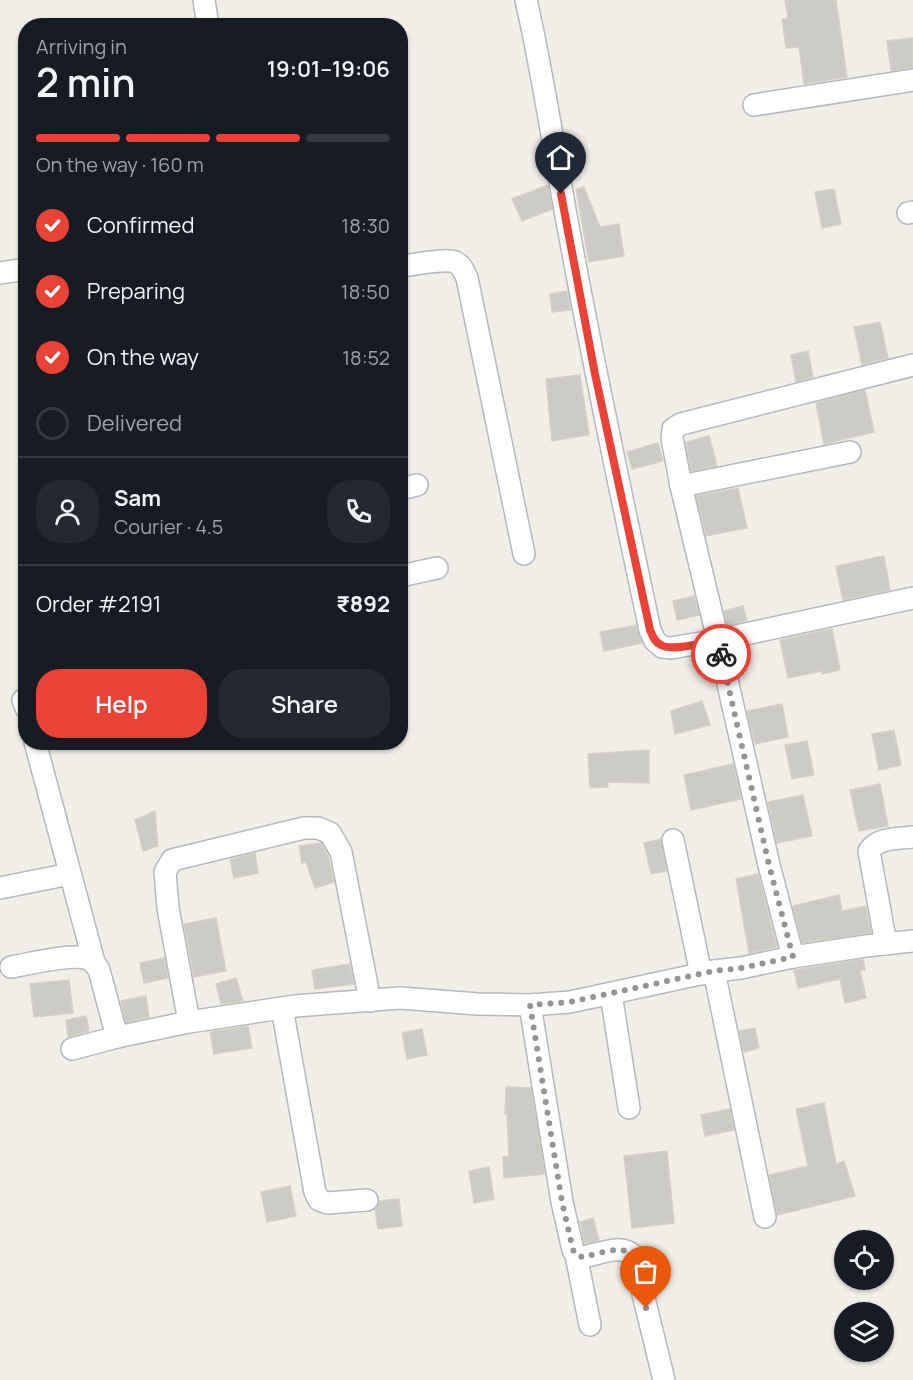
<!DOCTYPE html>
<html lang="en">
<head>
<meta charset="utf-8">
<style>
	:root { --surface:#171b24; --page:#242831; --text:#f1f3f6; --muted:#9ea1a6; --line:#363941; --accent:#ea4335 }
	body { margin:0; font-family:Manrope,sans-serif; background:var(--page); color:var(--text); height:100vh; display:flex; flex-direction:column; font-size:22px; white-space:nowrap }
	* { box-sizing:border-box; margin:0 }
	p { font-size:20px; color:var(--muted) }
	.icon { flex:none; width:33px; height:33px; fill:none; stroke:currentColor; stroke-width:2; stroke-linecap:round; stroke-linejoin:round }
	.map { position:relative; flex:1; overflow:hidden }
	.sheet { position:absolute; left:18px; top:18px; width:390px; height:732px; display:flex; flex-direction:column; background:var(--surface); border-radius:24px; box-shadow:0 2px 4px #0004 }
	.sheet>* { flex:none }
	.controls { position:absolute; left:834px; top:1230px; display:grid; gap:12px }
	.controls a { display:grid; place-items:center; width:60px; height:60px; border-radius:50%; background:var(--surface); box-shadow:0 2px 4px #0004; font-size:30px }
	.pin { position:absolute; display:grid; place-items:center; width:51px; height:51px; color:#fff; margin:-62px -26px; border-radius:50% 50% 50% 0; rotate:-45deg; box-shadow:0 0 6px #0007 }
	.pin .icon { rotate:45deg }
	.courier { position:absolute; display:grid; place-items:center; width:60px; height:60px; margin:-30px; border:4px solid #ea4335; border-radius:50%; background:#fff; color:#222; box-shadow:0 2px 8px #0007 }
	.summary em { font-style:normal; font-weight:600 }
	.summary div { display:flex; flex-direction:column-reverse }
	.summary { display:flex; align-items:center; justify-content:space-between; height:102px; padding:0 18px }
	h1 { font-size:39px; font-weight:600; line-height:45px }
	.bar { display:grid; grid-template-columns:repeat(4,1fr); gap:9px 6px; align-content:center; height:72px; padding:0 18px }
	.bar i { height:8px; border-radius:4px; background:var(--line) }
	.bar .active { background:var(--accent) }
	.bar p { grid-column:span 4 }
	.line { display:flex; align-items:center; gap:15px; padding:0 18px; border-top:2px solid var(--line) }
	.line div { flex:1 }
	.round { display:grid; place-items:center; flex:none; width:63px; height:63px; border-radius:24px; background:var(--page) }
	ol { padding:0 18px; list-style:none }
	li { display:flex; align-items:center; gap:18px; height:66px }
	li p { margin-inline-start:auto }
	li .icon { padding:6px; border-radius:50%; background:var(--accent); color:#fff; stroke-width:4 }
	li:last-child { color:var(--muted) }
	li i { width:33px; height:33px; border:3px solid var(--line); border-radius:50% }
	.button { display:flex; gap:12px; margin-top:auto; padding:12px 18px }
	.button a { flex:1; height:69px; border-radius:24px; background:var(--accent); color:#fff; font-size:24px; font-weight:600; line-height:69px; text-align:center }
	.button a+a { background:var(--page); color:var(--text) }
	.map>svg:first-child { display:block }
</style>
</head>
<body>
<div class="map">
<svg width="913" height="1380" viewBox="0 0 913 1380">
	<rect width="100%" height="100%" fill="#f1efe8"/>
	<g fill="#cccac5" stroke="#d6d1c6" stroke-width="1.5">
		<polygon points="785,0 836,0 847,77 804,84 799,47 786,48 782,19 788,18"/>
		<polygon points="913,38 913,68 891,71 887,41"/>
		<polygon points="548,185 552,209 522,221 512,199"/>
		<polygon points="584,187 600,227 619,224 624,256 589,262 576,189"/>
		<polygon points="834,189 841,224 822,228 815,192"/>
		<polygon points="567,291 571,310 552,312 550,294"/>
		<polygon points="880,322 888,358 862,365 854,327"/>
		<polygon points="808,351 813,377 796,382 791,355"/>
		<polygon points="580,375 589,435 552,441 546,379"/>
		<polygon points="865,390 874,432 824,444 816,403"/>
		<polygon points="709,436 717,466 691,471 686,442"/>
		<polygon points="658,443 663,461 632,469 627,452"/>
		<polygon points="738,488 747,528 706,536 696,496"/>
		<polygon points="884,556 890,590 843,600 836,566"/>
		<polygon points="694,596 699,615 677,620 673,601"/>
		<polygon points="743,606 747,621 727,625 724,611"/>
		<polygon points="636,625 642,643 604,651 600,632"/>
		<polygon points="832,629 840,670 822,674 822,671 788,678 780,640"/>
		<polygon points="702,701 710,725 675,734 671,711"/>
		<polygon points="782,704 788,737 755,744 747,711"/>
		<polygon points="894,730 901,765 879,770 872,734"/>
		<polygon points="807,741 814,775 792,779 785,745"/>
		<polygon points="649,750 649,783 607,782 608,787 590,788 588,754"/>
		<polygon points="733,764 741,799 691,810 684,775"/>
		<polygon points="880,784 888,826 859,831 850,790"/>
		<polygon points="803,795 812,836 777,843 768,802"/>
		<polygon points="155,811 158,846 143,851 135,820"/>
		<polygon points="661,839 667,871 651,874 644,843"/>
		<polygon points="321,843 328,855 334,882 315,888 306,862 302,863 299,846"/>
		<polygon points="255,853 258,873 234,878 230,859"/>
		<polygon points="758,874 777,947 749,953 736,879"/>
		<polygon points="839,895 842,911 866,906 871,933 802,943 793,906"/>
		<polygon points="216,918 226,971 194,977 184,924"/>
		<polygon points="164,958 168,978 144,983 140,963"/>
		<polygon points="863,959 865,970 860,970 866,998 845,1003 840,979 798,988 794,970"/>
		<polygon points="350,964 354,984 315,989 312,970"/>
		<polygon points="236,978 243,1001 221,1004 216,984"/>
		<polygon points="69,980 73,1013 34,1017 30,984"/>
		<polygon points="146,996 149,1017 126,1022 121,1001"/>
		<polygon points="86,1016 89,1031 68,1037 66,1020"/>
		<polygon points="248,1026 252,1048 214,1054 210,1032"/>
		<polygon points="755,1028 759,1048 744,1052 739,1031"/>
		<polygon points="422,1029 427,1055 407,1059 402,1033"/>
		<polygon points="506,1087 531,1088 545,1174 504,1178 503,1157 509,1156 507,1115 505,1114"/>
		<polygon points="824,1103 836,1164 844,1161 855,1196 777,1215 769,1175 808,1166 796,1109"/>
		<polygon points="730,1109 734,1130 705,1136 701,1115"/>
		<polygon points="667,1151 674,1223 632,1228 624,1156"/>
		<polygon points="489,1167 494,1199 474,1203 469,1171"/>
		<polygon points="290,1186 296,1216 267,1222 261,1192"/>
		<polygon points="399,1199 402,1226 378,1229 375,1209 379,1201"/>
		<polygon points="593,1218 599,1240 585,1244 580,1222"/>
	</g>
	<g fill="none" stroke-linecap="round" stroke-linejoin="round">
		<defs>
			<g id="minor">
				<polyline points="204,0 208,26"/>
				<path d="M526,0C544,78 555,158 570,237C594,369 622,499 650,630L655,641L662,647L671,648L718,640L913,598"/>
				<polyline points="754,105 913,80"/>
				<polyline points="908,213 913,212"/>
				<path d="M400,266C413,265 445,258 455,262C462,265 464,272 467,278L524,554"/>
				<polyline points="0,273 26,269"/>
				<polyline points="681,486 850,452"/>
				<polyline points="400,489 417,485"/>
				<polyline points="400,576 437,568"/>
				<polyline points="23,700 26,708"/>
				<polyline points="35,742 94,962"/>
				<polyline points="673,840 701,974"/>
				<polyline points="0,888 70,874"/>
				<path d="M886,944L869,851C879,837 897,839 913,837"/>
				<polyline points="793,957 769,865 718,640 681,486 672,438 673,429 681,424 913,365"/>
				<path d="M11,967C29,964 68,954 85,958C92,959 95,964 99,970L117,1037"/>
				<polyline points="714,971 765,1217"/>
				<polyline points="611,994 629,1108"/>
				<path d="M530,1005L562,1202L573,1250L576,1255L582,1257C598,1255 623,1242 634,1257L664,1380"/>
				<polyline points="282,1008 315,1192 319,1200 327,1203 367,1200"/>
				<polyline points="189,1022 168,908 165,872 172,860 304,828 318,828 330,833 341,852 370,1001"/>
				<polyline points="72,1049 117,1037 189,1022 295,1006 400,998 478,1004 530,1005 570,1002 714,971 741,968 793,957 866,946 913,941"/>
				<polyline points="576,1255 590,1325"/>
			</g>
		</defs>
		<use href="#minor" stroke="#b5b8bc" stroke-width="24"/>
		<use href="#minor" stroke="#fff" stroke-width="21"/>
	</g>
	<g fill="none" stroke-linecap="round" stroke-linejoin="round">
		<path stroke="#929495" stroke-width="6" stroke-dasharray="0 10.8" d="M646,1308L634,1257C623,1242 598,1255 582,1257L576,1255L573,1250L562,1202L530,1005L570,1002L714,971L741,968L793,957L769,865L721,654"/>
		<path stroke="#ea4335" stroke-width="8" d="M561,194L595,374L650,630C653,636 654,642 661,645C672,652 705,642 718,640L721,654"/>
	</g>
</svg>
<div class="controls">
<a><svg class="icon" aria-label="locate" viewBox="0 0 24 24"><circle cx="12" cy="12" r="6"/><path d="M12 2v4M12 18v4M2 12h4M18 12h4"/></svg></a>
<a><svg class="icon" aria-label="layers" viewBox="0 0 24 24"><path d="M12 4l9 5-9 5-9-5zM3 14l9 5 9-5"/></svg></a>
</div>
<div class="pin" style="left:646px;top:1308px;background:#ea580c"><svg class="icon" aria-label="bag" viewBox="0 0 24 24"><path d="M5 8h14l-1 12H6zM9 8a3 3 0 0 1 6 0"/></svg></div>
<div class="pin" style="left:561px;top:194px;background:#1f2937"><svg class="icon" aria-label="home" viewBox="0 0 24 24"><path d="M3 11l9-7 9 7M6 9v11h12V9"/></svg></div>
<div class="courier" style="left:721px;top:654px"><svg class="icon" aria-label="bike" viewBox="0 0 24 24"><circle cx="6" cy="16" r="4"/><circle cx="18" cy="16" r="4"/><path d="M6 16l4-8h5l3 8M10 8l3 8H6M13 5h3"/></svg></div>
<section class="sheet">
<div class="summary"><div><h1>2 min</h1><p>Arriving in</p></div><em>19:01–19:06</em></div>
<div class="bar"><i class="active"></i><i class="active"></i><i class="active"></i><i></i><p>On the way · 160 m</p></div>
<ol>
<li><svg class="icon" aria-label="check" viewBox="0 0 24 24"><path d="M5 12l5 5 9-10"/></svg>Confirmed<p>18:30</p></li>
<li><svg class="icon" aria-label="check" viewBox="0 0 24 24"><path d="M5 12l5 5 9-10"/></svg>Preparing<p>18:50</p></li>
<li><svg class="icon" aria-label="check" viewBox="0 0 24 24"><path d="M5 12l5 5 9-10"/></svg>On the way<p>18:52</p></li>
<li><i></i>Delivered</li>
</ol>
<div class="line" style="height:108px"><a class="round"><svg class="icon" aria-label="person" viewBox="0 0 24 24"><circle cx="12" cy="8" r="4"/><path d="M4 21q1-7 8-7t8 7"/></svg></a><div><b>Sam</b><p>Courier · 4.5</p></div><a class="round"><svg class="icon" aria-label="phone" viewBox="0 0 24 24"><path d="M5 4h4l2 5-3 2q2 4 5 5l2-3 5 2v4C11 20 4 13 5 4z"/></svg></a></div>
<div class="line" style="height:78px"><div>Order #2191</div><b>₹892</b></div>
<div class="button"><a>Help</a><a>Share</a></div>
</section>
</div>
</body>
</html>
